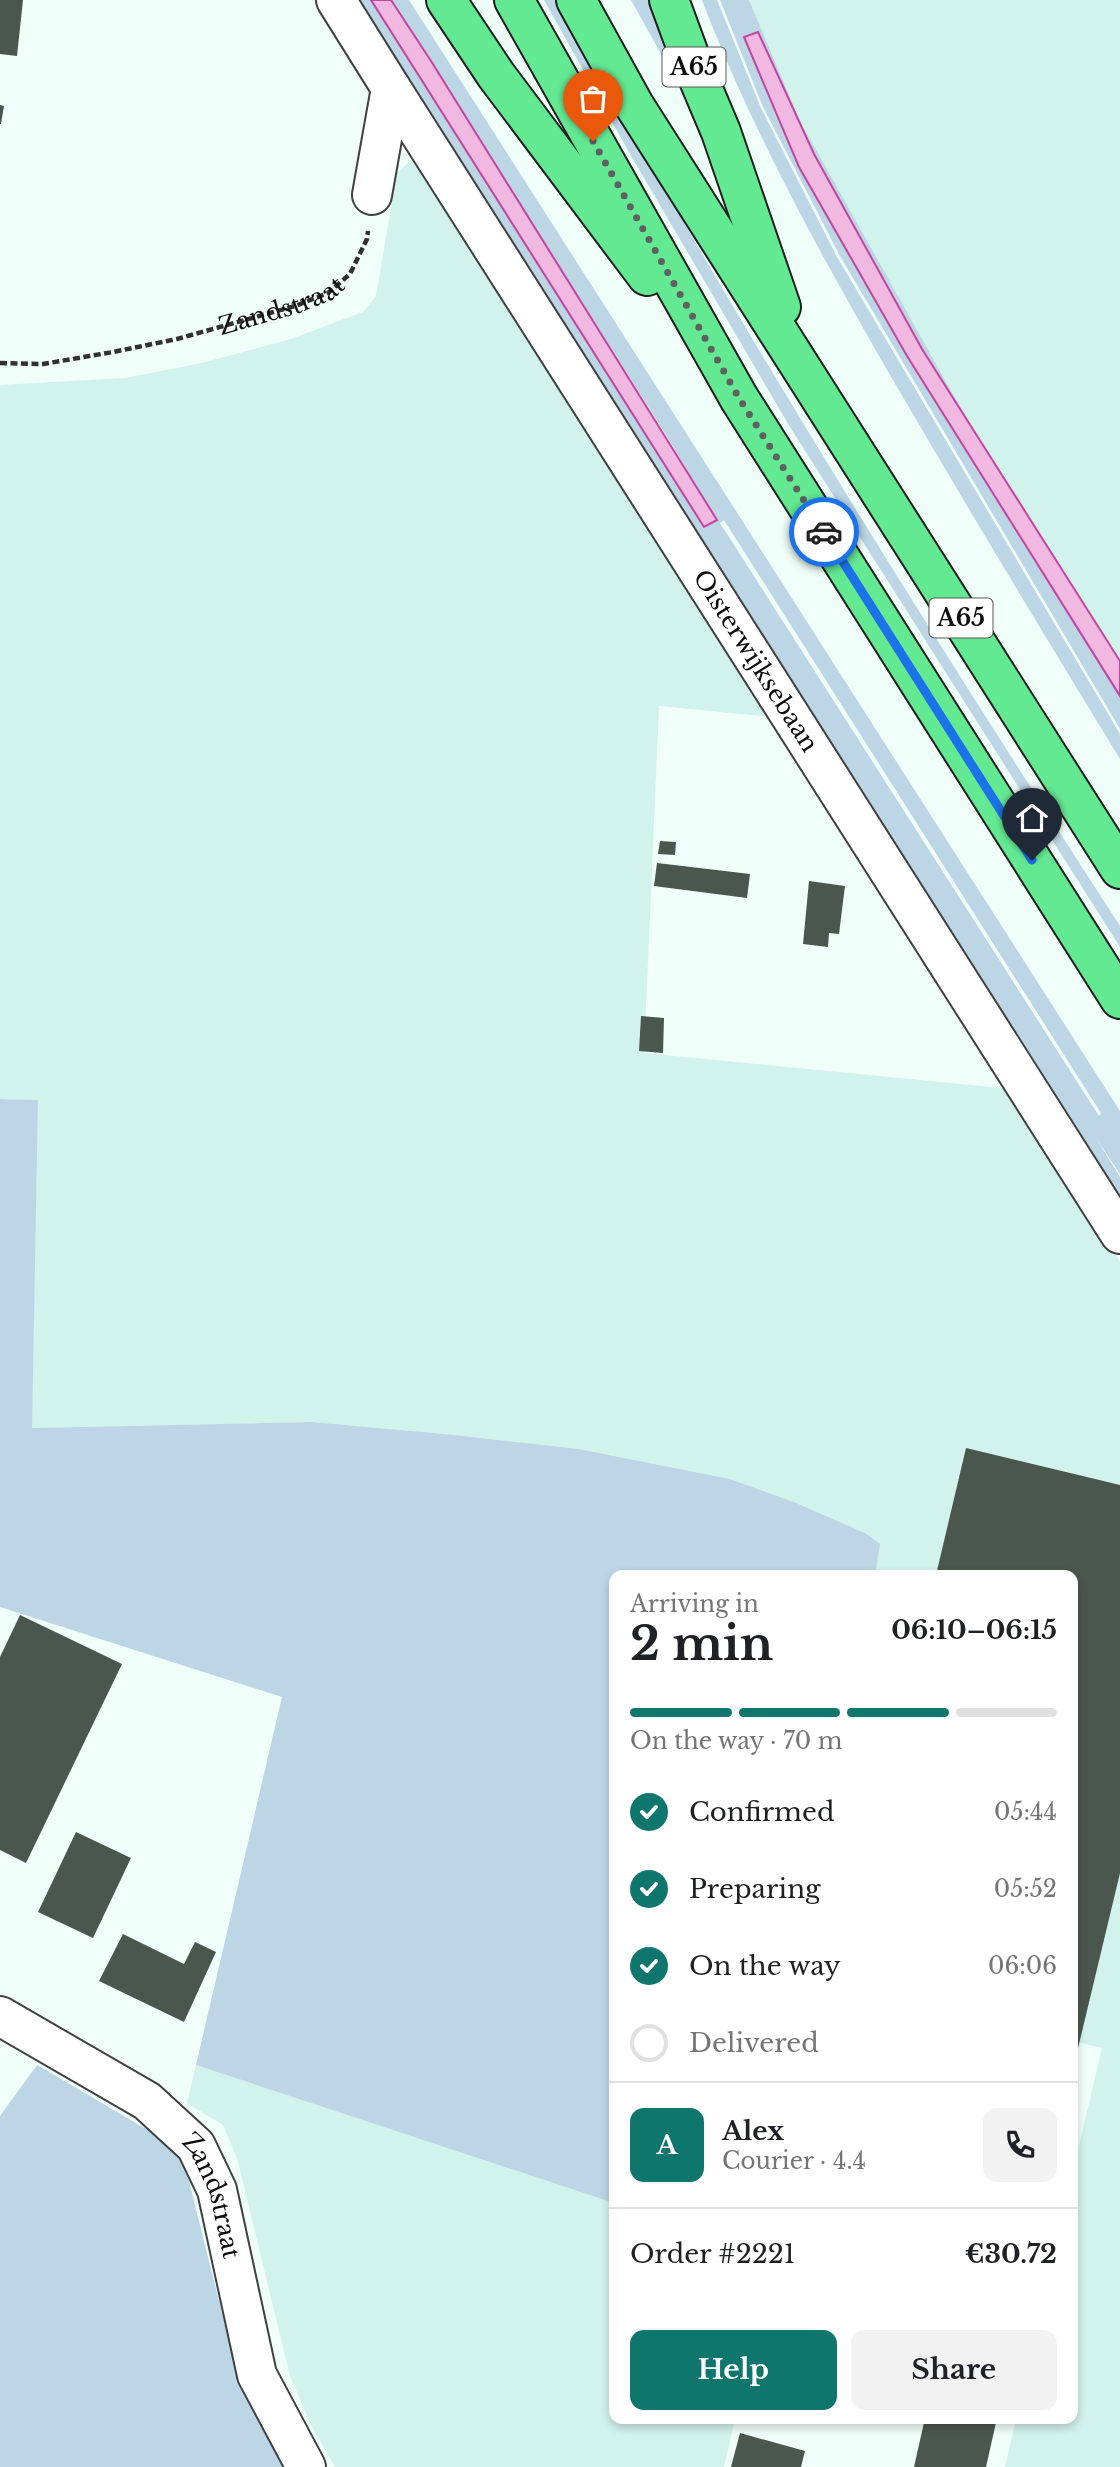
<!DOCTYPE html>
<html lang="en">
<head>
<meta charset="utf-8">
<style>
	:root { --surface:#fff; --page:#f2f2f2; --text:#202124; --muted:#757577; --line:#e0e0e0; --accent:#0f766e }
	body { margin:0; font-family:"Libre Baskerville",serif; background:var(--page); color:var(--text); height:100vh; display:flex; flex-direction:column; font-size:26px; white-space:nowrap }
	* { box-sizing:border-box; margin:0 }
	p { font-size:23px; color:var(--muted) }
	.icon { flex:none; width:38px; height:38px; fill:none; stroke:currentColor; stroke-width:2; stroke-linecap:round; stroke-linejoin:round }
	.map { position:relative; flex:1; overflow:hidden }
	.sheet { position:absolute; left:609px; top:1570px; width:469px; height:854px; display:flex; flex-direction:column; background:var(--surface); border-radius:14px; box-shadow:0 4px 10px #0003 }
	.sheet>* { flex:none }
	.pin { position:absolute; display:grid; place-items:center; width:60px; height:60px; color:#fff; margin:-72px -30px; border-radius:50% 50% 50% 0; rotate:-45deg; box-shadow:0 0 7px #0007 }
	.pin .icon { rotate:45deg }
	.courier { position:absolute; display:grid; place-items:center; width:70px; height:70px; margin:-35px; border:5px solid #1a73e8; border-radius:50%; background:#fff; color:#222; box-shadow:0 2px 9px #0007 }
	.head em { font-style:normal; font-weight:800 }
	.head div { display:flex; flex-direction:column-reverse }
	.head { display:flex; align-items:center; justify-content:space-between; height:119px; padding:0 21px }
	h1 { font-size:46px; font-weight:800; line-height:52px }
	.bar { display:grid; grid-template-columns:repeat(4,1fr); gap:10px 7px; align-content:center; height:84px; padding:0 21px }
	.bar i { height:9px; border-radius:5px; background:var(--line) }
	.bar .active { background:var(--accent) }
	.bar p { grid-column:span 4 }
	.line { display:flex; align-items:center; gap:18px; padding:0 21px; border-top:2px solid var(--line) }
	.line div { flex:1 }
	.round { display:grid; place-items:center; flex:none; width:74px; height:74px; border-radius:14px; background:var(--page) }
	ol { padding:0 21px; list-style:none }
	li { display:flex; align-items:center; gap:21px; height:77px }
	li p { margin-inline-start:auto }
	li .icon { padding:7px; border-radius:50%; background:var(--accent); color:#fff; stroke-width:4 }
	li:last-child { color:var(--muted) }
	li i { width:38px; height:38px; border:4px solid var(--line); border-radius:50% }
	.button { display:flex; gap:14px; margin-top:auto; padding:14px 21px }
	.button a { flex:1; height:80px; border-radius:14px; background:var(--accent); color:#fff; font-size:28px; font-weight:800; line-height:80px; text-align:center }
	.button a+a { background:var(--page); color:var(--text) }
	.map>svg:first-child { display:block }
</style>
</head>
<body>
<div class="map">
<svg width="1120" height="2467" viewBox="0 0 1120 2467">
	<rect width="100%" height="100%" fill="#f0fefa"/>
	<g fill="#d2f2ec">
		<polygon points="749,0 1120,0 1120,661 969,423 880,266 800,121"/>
		<polygon points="422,150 781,718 659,706 644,1053 1012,1089 1120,1262 1120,2467 1005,2467 1016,2419 1073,2418 1073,2171 1102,2048 1073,2041 1073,1575 875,1575 879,1544 865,1533 794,1502 730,1479 579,1449 445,1434 312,1422 31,1428 38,1100 0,1099 0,385 125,378 202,363 291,339 363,312 376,296 397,173"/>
		<polygon points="196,2065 614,2203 614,2418 735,2419 724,2467 335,2467 311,2425 290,2376 237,2158 223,2125 187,2103"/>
	</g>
	<g fill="#bcd6e6" fill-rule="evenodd">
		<path d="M350,0H371L704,527L717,520L666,435L391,0H409L1120,1111V1174L1096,1138L1120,1177V1211ZM724,520L1101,1113L1099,1116L720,523Z"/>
		<path d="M544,0H559C731,317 924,623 1120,926V947L790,427L630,154Z"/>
		<polygon points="631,0 653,0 690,106"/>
		<path d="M702,0H717L761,108L837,257L1120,734V759C1044,635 970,512 897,387C824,261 754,136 702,0Z"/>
		<polygon points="720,0 749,0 800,121 969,423 922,349 814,154 757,32 745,38 799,167 907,356 1120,696 1120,729 840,256 763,107"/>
		<polygon points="0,1099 38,1100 32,1428 312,1422 445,1434 579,1449 730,1479 794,1502 865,1533 880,1544 875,1575 614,1575 614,2203 196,2065 282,1697 0,1607"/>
		<polygon points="37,2065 175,2146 185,2165 235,2365 270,2437 287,2467 0,2467 0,2116"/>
	</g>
	<g fill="#f1b9e2" stroke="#c2469d" stroke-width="2">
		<polygon points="371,0 391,0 431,61 717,520 704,527"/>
		<polygon points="758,32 814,154 922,349 1120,661 1120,696 907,356 799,167 744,37"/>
	</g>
	<g fill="#4b564e">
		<polygon points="0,0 23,0 17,56 0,54"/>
		<polygon points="0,105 4,106 1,124 0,124"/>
		<polygon points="660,841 676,842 675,855 658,854"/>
		<polygon points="657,863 750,874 747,898 654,886"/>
		<polygon points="809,881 845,886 839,934 829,933 828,947 803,944"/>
		<polygon points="641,1016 664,1018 663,1053 639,1051"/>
		<polygon points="966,1448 1120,1485 1120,1873 1074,2065 1073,1575 936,1575"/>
		<polygon points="20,1615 122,1664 26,1863 0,1850 0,1657"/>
		<polygon points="76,1832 131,1858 93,1938 38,1912"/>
		<polygon points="123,1934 184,1964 195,1942 216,1952 184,2022 99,1981"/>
		<polygon points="925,2418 997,2418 986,2467 914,2467"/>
		<polygon points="740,2433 805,2451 801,2467 731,2467"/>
	</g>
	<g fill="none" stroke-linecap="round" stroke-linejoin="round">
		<defs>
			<g id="minor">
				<polyline points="336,0 391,88 372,195"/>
				<path id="s2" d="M391,88L1120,1234"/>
				<path id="s3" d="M0,2016L147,2101L196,2146L217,2190L257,2375L306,2467"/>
			</g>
			<g id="highway">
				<polyline points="446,0 496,75 647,276"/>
				<polyline points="514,0 739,398 1120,999"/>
				<polyline points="576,0 634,105 1120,869"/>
				<polyline points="669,0 694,68 721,132 781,307"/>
			</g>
		</defs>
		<use href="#minor" stroke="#414141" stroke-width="42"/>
		<use href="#highway" stroke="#1f1f1f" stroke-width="42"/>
		<path stroke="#303030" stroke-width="4.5" stroke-dasharray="7 3.5" stroke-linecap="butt" id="s1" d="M0,363L43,364L113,352L177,339L295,306L328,293L350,274L367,239L368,231"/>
		<use href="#minor" stroke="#fff" stroke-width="38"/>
		<use href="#highway" stroke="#64e993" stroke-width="38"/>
	</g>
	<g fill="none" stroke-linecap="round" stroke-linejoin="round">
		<polyline stroke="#5d6261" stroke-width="7" stroke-dasharray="0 12.6" points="593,141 739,398 824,532"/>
		<polyline stroke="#1a73e8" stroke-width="9" points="824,532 1032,860"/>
	</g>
	<g text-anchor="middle" stroke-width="7" stroke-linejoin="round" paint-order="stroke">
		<g fill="#fff" stroke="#565656" stroke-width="2">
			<rect x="662.5" y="47.5" width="63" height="39" rx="5"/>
			<rect x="929.5" y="598.5" width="63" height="39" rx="5"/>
		</g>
		<g font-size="23" font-weight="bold" fill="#0e0e0e">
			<text x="694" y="75">A65</text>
			<text x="961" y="626">A65</text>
		</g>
		<g font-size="24" fill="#0e0e0e" stroke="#fff">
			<text dy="8" stroke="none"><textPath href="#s1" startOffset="289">Zandstraat</textPath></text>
			<text dy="8" stroke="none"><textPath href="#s2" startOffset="679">Oisterwijksebaan</textPath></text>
			<text dy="8" stroke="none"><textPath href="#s3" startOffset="289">Zandstraat</textPath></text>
		</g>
	</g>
</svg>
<div class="pin" style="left:593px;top:141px;background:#ea580c"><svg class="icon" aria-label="bag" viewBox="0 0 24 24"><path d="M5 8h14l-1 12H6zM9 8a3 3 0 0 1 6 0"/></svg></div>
<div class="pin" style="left:1032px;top:860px;background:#1f2937"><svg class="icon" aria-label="home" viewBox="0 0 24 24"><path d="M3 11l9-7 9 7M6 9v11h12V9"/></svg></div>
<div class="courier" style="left:824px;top:532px"><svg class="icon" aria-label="car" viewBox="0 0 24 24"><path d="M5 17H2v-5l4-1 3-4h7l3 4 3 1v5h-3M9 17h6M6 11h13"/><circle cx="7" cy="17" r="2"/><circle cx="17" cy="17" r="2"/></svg></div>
<section class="sheet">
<div class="head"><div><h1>2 min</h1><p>Arriving in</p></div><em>06:10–06:15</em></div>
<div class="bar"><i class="active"></i><i class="active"></i><i class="active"></i><i></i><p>On the way · 70 m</p></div>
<ol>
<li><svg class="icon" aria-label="check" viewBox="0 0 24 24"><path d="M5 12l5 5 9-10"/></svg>Confirmed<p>05:44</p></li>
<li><svg class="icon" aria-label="check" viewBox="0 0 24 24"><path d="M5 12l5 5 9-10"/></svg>Preparing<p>05:52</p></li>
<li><svg class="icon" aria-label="check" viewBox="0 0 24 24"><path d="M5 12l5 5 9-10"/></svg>On the way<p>06:06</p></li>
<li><i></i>Delivered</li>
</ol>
<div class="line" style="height:126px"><b class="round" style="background:var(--accent);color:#fff">A</b><div><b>Alex</b><p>Courier · 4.4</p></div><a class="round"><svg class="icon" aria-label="phone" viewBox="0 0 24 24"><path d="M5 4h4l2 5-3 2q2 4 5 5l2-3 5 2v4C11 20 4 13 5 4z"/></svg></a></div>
<div class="line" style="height:91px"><div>Order #2221</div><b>€30.72</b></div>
<div class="button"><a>Help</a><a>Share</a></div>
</section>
</div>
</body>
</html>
